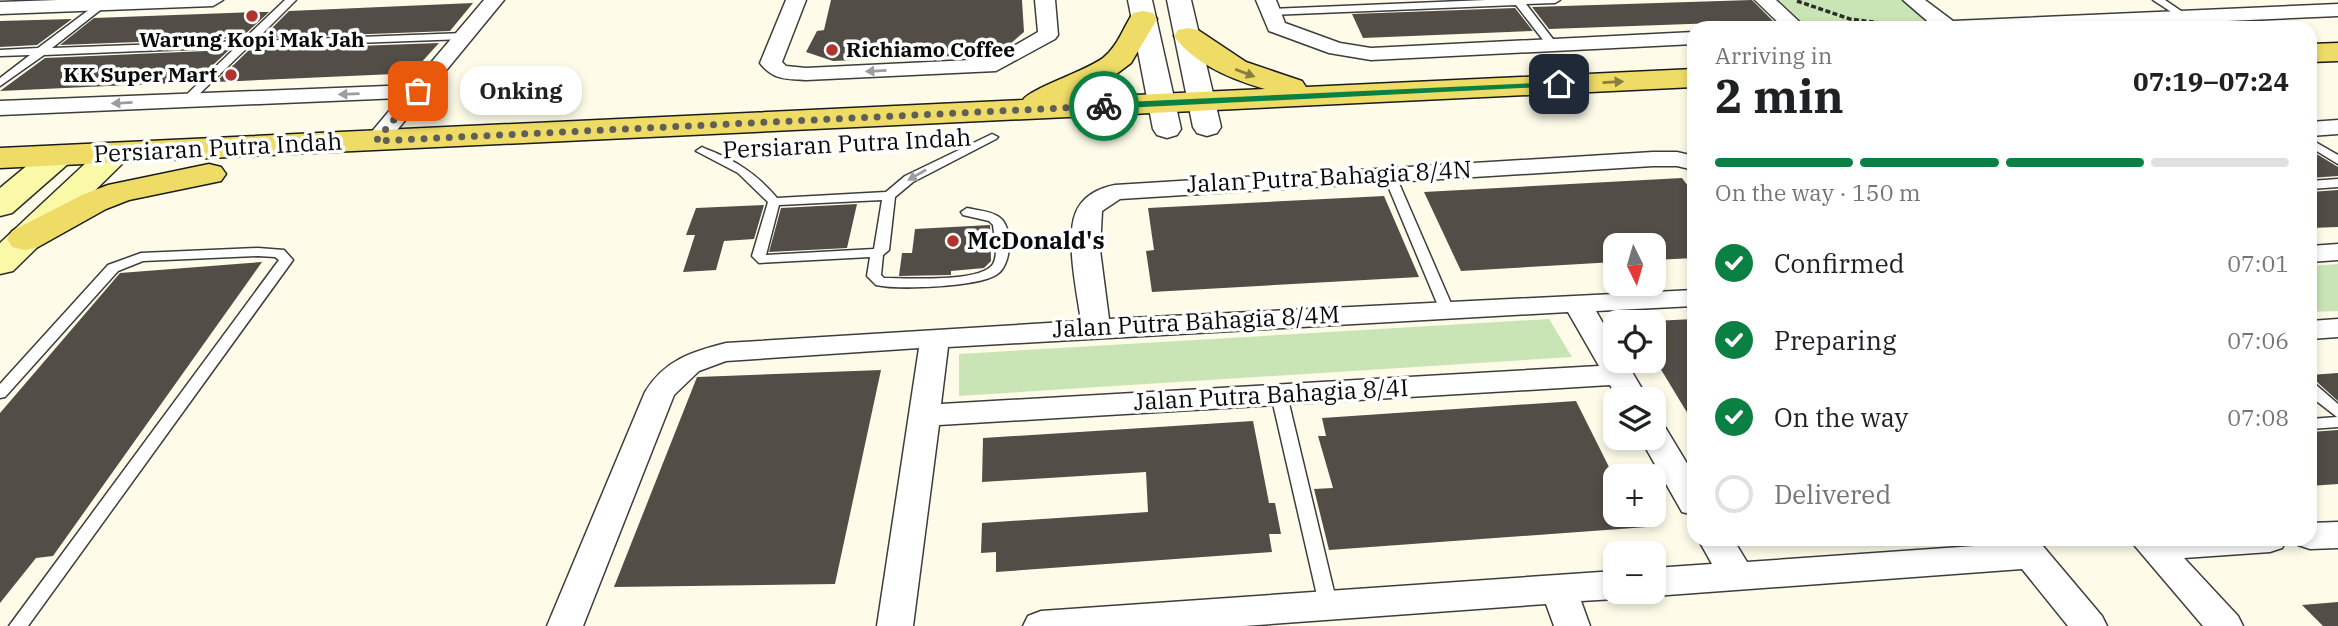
<!DOCTYPE html>
<html lang="en">
<head>
<meta charset="utf-8">
<style>
	:root { --surface:#fff; --page:#f2f2f2; --text:#202124; --muted:#757577; --line:#e0e0e0; --accent:#0b8043 }
	body { margin:0; font-family:"IBM Plex Serif",serif; background:var(--page); color:var(--text); height:100vh; display:flex; flex-direction:column; font-size:26px; white-space:nowrap }
	* { box-sizing:border-box; margin:0 }
	p { font-size:23px; color:var(--muted) }
	.icon { flex:none; width:38px; height:38px; fill:none; stroke:currentColor; stroke-width:2; stroke-linecap:round; stroke-linejoin:round }
	.map { position:relative; flex:1; overflow:hidden }
	.drawer { position:absolute; left:1687px; top:21px; width:630px; height:525px; display:flex; flex-direction:column; background:var(--surface); border-radius:21px; box-shadow:0 4px 10px #0003 }
	.drawer>* { flex:none }
	.needle { width:46px; rotate:175deg }
	.controls { position:absolute; left:1603px; top:233px; display:grid; gap:14px }
	.controls a { display:grid; place-items:center; width:63px; height:63px; border-radius:14px; background:var(--surface); box-shadow:0 4px 10px #0003; font-size:35px }
	.pin { position:absolute; display:grid; place-items:center; width:60px; height:60px; color:#fff; margin:-30px; border-radius:14px; box-shadow:0 4px 10px #0006 }
	.courier { position:absolute; display:grid; place-items:center; width:70px; height:70px; margin:-35px; border:5px solid #0b8043; border-radius:50%; background:#fff; color:#222; box-shadow:0 2px 9px #0007 }
	.bubble { position:absolute; height:49px; border-radius:21px; background:var(--surface); box-shadow:0 4px 10px #0003; font-size:23px; font-weight:800; line-height:49px; text-align:center }
	.headline em { font-style:normal; font-weight:800 }
	.headline div { display:flex; flex-direction:column-reverse }
	.headline { display:flex; align-items:center; justify-content:space-between; height:119px; padding:0 28px }
	h1 { font-size:46px; font-weight:800; line-height:52px }
	.bar { display:grid; grid-template-columns:repeat(4,1fr); gap:10px 7px; align-content:center; height:84px; padding:0 28px }
	.bar i { height:9px; border-radius:5px; background:var(--line) }
	.bar .current { background:var(--accent) }
	.bar p { grid-column:span 4 }
	ol { padding:0 28px; list-style:none }
	li { display:flex; align-items:center; gap:21px; height:77px }
	li p { margin-inline-start:auto }
	li .icon { padding:7px; border-radius:50%; background:var(--accent); color:#fff; stroke-width:4 }
	li:last-child { color:var(--muted) }
	li i { width:38px; height:38px; border:4px solid var(--line); border-radius:50% }
	.map>svg:first-child { display:block }
</style>
</head>
<body>
<div class="map">
<svg width="2338" height="626" viewBox="0 0 2338 626">
	<rect width="100%" height="100%" fill="#fefce9"/>
	<g fill="#c9e5b6">
		<polygon points="1771,0 1909,0 1941,24 1802,28"/>
		<polygon points="2338,264 2338,311 2310,312 2310,266"/>
		<polygon points="1549,319 1572,357 959,396 959,354"/>
	</g>
	<g fill="#524d47">
		<polygon points="831,0 1022,0 1024,32 1010,44 977,55 833,61 806,52 817,31 824,30"/>
		<polygon points="1752,0 1773,21 1549,29 1532,7"/>
		<polygon points="473,3 450,31 262,38 289,11"/>
		<polygon points="1515,8 1533,31 1363,38 1352,14"/>
		<polygon points="259,12 269,12 241,38 60,45 94,18"/>
		<polygon points="72,19 37,45 0,47 0,21"/>
		<polygon points="439,43 419,65 394,74 216,82 249,50"/>
		<polygon points="229,50 195,82 0,91 45,58"/>
		<polygon points="2310,150 2338,167 2338,176 2310,178"/>
		<polygon points="1682,178 1694,194 1694,258 1654,260 1654,245 1615,245 1615,262 1461,271 1424,192"/>
		<polygon points="2338,190 2338,227 2310,228 2310,192"/>
		<polygon points="1384,196 1419,277 1152,292 1146,251 1154,250 1148,208"/>
		<polygon points="857,204 847,248 769,252 781,208"/>
		<polygon points="764,205 754,239 724,241 716,270 683,272 695,235 686,235 696,208"/>
		<polygon points="990,225 991,261 984,268 951,271 951,275 899,276 902,253 912,253 915,229"/>
		<polygon points="262,262 53,556 36,558 0,603 0,413 120,273"/>
		<polygon points="1694,319 1694,424 1654,358 1654,321"/>
		<polygon points="881,370 835,584 614,587 697,377"/>
		<polygon points="2338,373 2338,401 2317,382 2310,381 2310,375"/>
		<polygon points="1576,401 1610,469 1617,469 1621,476 1615,476 1615,514 1640,514 1647,527 1329,550 1314,489 1333,488 1318,436 1326,436 1322,418"/>
		<polygon points="1253,421 1269,503 1275,503 1281,534 1269,534 1272,552 996,572 996,552 981,553 982,523 1148,512 1146,472 982,482 983,438"/>
		<polygon points="2338,430 2338,484 2310,486 2310,432"/>
		<polygon points="2338,602 2338,626 2323,626 2302,605"/>
	</g>
	<g fill="none" stroke-linecap="round" stroke-linejoin="round">
		<defs>
			<g id="service">
				<polygon points="102,0 113,0 52,48 242,41 285,0 296,0 255,41 464,33 469,36 464,39 248,47 190,103 182,103 182,99 236,47 44,55 0,86 0,78 30,55 0,56 0,50 38,48"/>
				<polygon points="1486,0 1560,0 1555,3 1526,4 1556,43 1547,45 1516,5 1270,15 1265,12 1270,9"/>
				<polygon points="2153,0 2165,0 2190,17 2182,19"/>
				<path d="M992,134L998,137L996,139L913,182L895,197L889,250L883,255L881,275L884,278C906,278 981,283 993,264C999,254 994,236 993,225L989,221L963,215L961,212L967,208C976,210 991,211 999,217C1014,227 1012,266 996,275C976,287 899,290 876,285L867,276L870,257L759,263L752,256L768,202L738,173L696,151L702,147L706,149C735,160 757,174 777,198L886,192L905,176ZM882,200L874,249L766,255L779,205Z"/>
				<polygon points="2310,139 2338,155 2338,164 2310,147"/>
				<polygon points="1389,170 1395,174 1453,308 1451,311 1441,311 1439,308 1383,174"/>
				<polygon points="2338,179 2338,187 2310,189 2310,181"/>
				<polygon points="258,248 284,250 293,260 28,626 9,626 279,260 275,257 258,256 143,261 118,271 5,397 0,398 0,384 108,265 141,253"/>
				<polygon points="2310,383 2315,384 2338,404 2338,427 2310,429 2310,419 2337,417 2310,396"/>
				<polygon points="1279,390 1287,395 1337,604 1334,609 1328,611 1322,609 1319,604 1271,395"/>
			</g>
			<g id="minor">
				<polygon points="58,0 223,0 213,6 0,14 0,2"/>
				<polygon points="484,0 504,0 384,146 368,146 364,141 400,98 0,115 0,101 412,85"/>
				<path d="M786,0H806L782,62L786,66L806,68L991,59L1038,32L1035,0H1055L1058,35L1055,39L996,71L806,80C786,79 773,80 760,63Z"/>
				<polygon points="1256,0 1276,0 1285,23 1340,43 1371,48 1694,32 1694,44 1371,60 1329,53 1269,31"/>
				<polygon points="1755,0 1776,0 1806,28 1784,28"/>
				<polygon points="1903,0 1925,0 1953,21 2338,4 2338,16 2072,28 1930,28 1932,25"/>
				<polygon points="2338,120 2338,134 2310,136 2310,122"/>
				<path d="M1653,152H1677L1694,156V170L1677,166H1653L1120,199L1102,211L1100,250L1109,319L1694,290V306L1596,311L1615,344V360H1625L1648,399H1618L1610,385L939,425L913,626H877L919,348L726,361L699,371L674,395L583,626H547L645,392C665,360 691,352 726,343L1081,321C1077,293 1065,238 1076,212C1083,196 1099,188 1115,185ZM1568,312L1599,366L941,404L948,347Z"/>
				<polygon points="2338,244 2338,260 2310,262 2310,246"/>
				<polygon points="2338,319 2338,337 2310,339 2310,321"/>
				<polygon points="1654,424 1665,427 1694,475 1694,515 1682,512 1640,438 1654,438"/>
				<polygon points="2338,522 2338,548 2310,549 2298,545 2295,539 2310,539 2310,523"/>
				<polygon points="1698,539 1733,539 1747,562 2003,544 2003,539 2037,539 2102,616 2107,626 2068,626 2022,569 1654,596 1641,592 1654,592 1654,568 1712,564"/>
				<polygon points="2129,539 2287,539 2282,548 2270,552 2184,558 2238,616 2243,626 2203,626"/>
				<polygon points="1615,571 1615,592 1629,592 1628,595 1615,599 1581,601 1590,626 1554,626 1546,604 1244,626 1023,626 1028,616 1041,611"/>
			</g>
			<g id="tertiary">
				<polygon points="1128,0 1152,0 1181,129 1177,135 1167,138 1157,135 1153,129"/>
				<polygon points="1167,0 1191,0 1221,127 1217,133 1207,136 1197,133 1193,127"/>
			</g>
			<g id="secondary">
				<polygon points="115,143 126,146 131,153 126,160 13,271 0,274 0,243 104,146"/>
				<polygon points="58,146 69,149 74,156 69,163 12,213 0,216 0,188 47,149"/>
			</g>
			<g id="primary">
				<path d="M1143,11L1153,13L1157,19L1131,63L1103,84L1071,98L1265,89C1233,80 1194,64 1174,36L1178,30L1188,28L1198,30L1246,62L1302,81L1306,87L1694,69V87L0,168V148L1023,100C1029,89 1086,71 1103,58C1118,46 1123,28 1133,13Z"/>
				<polygon points="2338,43 2338,61 2310,62 2310,44"/>
				<polygon points="209,164 221,167 226,174 221,181 129,200 106,209 38,247 25,250 12,247 7,239 12,231 82,195 108,185"/>
			</g>
		</defs>
		<use href="#service" stroke="#3d3d3d" stroke-width="3"/>
		<use href="#minor" stroke="#3d3d3d" stroke-width="3"/>
		<use href="#tertiary" stroke="#3d3d3d" stroke-width="3"/>
		<use href="#secondary" stroke="#2c2c2c" stroke-width="3"/>
		<use href="#primary" stroke="#1b1b1b" stroke-width="3"/>
		<polyline stroke="#2c2c2c" stroke-width="3.5" stroke-dasharray="5 2.5" stroke-linecap="butt" points="1797,1 1850,19 1904,26"/>
		<use href="#service" fill="#fff" fill-rule="evenodd"/>
		<use href="#minor" fill="#fff" fill-rule="evenodd"/>
		<use href="#tertiary" fill="#fff" fill-rule="evenodd"/>
		<use href="#secondary" fill="#faf9a8" fill-rule="evenodd"/>
		<use href="#primary" fill="#efdc67" fill-rule="evenodd"/>
	</g>
	<defs><path id="oneway-solid" d="M-6-.8H1V-3.2L6.5 0L1 3.2V.8H-6Z" transform="scale(1.75)"/></defs>
	<g fill="#9d9d9d">
		<use href="#oneway-solid" transform="translate(876 71) rotate(177)"/>
		<use href="#oneway-solid" transform="translate(349 94) rotate(178)"/>
		<use href="#oneway-solid" transform="translate(122 103) rotate(177)"/>
		<use href="#oneway-solid" transform="translate(917 175) rotate(150)"/>
	</g>
	<g fill="#887e3d">
		<use href="#oneway-solid" transform="translate(1245 73) rotate(21)"/>
		<use href="#oneway-solid" transform="translate(1613 82) rotate(-3)"/>
	</g>
	<polygon fill="#0b8043" points="1559,82 1564,84 1562,86 1104,109 1099,106 1104,103"/>
	<g fill="none" stroke-linecap="round" stroke-linejoin="round">
		<polyline stroke="#5f5f58" stroke-width="7" stroke-dasharray="0 12.6" points="418,91 376,141 1104,106"/>
	</g>
	<g fill="#b0342d" stroke="#fff" stroke-width="2.5">
		<circle cx="252" cy="16" r="7"/>
		<circle cx="832" cy="50" r="7"/>
		<circle cx="231" cy="75" r="7"/>
		<circle cx="953" cy="241" r="7"/>
	</g>
	<g text-anchor="middle" stroke-width="7" stroke-linejoin="round" paint-order="stroke">
		<g font-size="21" font-weight="bold" fill="#0a0a0a" stroke="#fff">
			<text x="252" y="47">Warung Kopi Mak Jah</text>
			<text x="846" y="57" text-anchor="start">Richiamo Coffee</text>
			<text x="217" y="82" text-anchor="end">KK Super Mart</text>
		</g>
		<g font-size="24" fill="#0a0a0a" stroke="#fff">
			<text transform="translate(847 144) rotate(-3)" y="8">Persiaran Putra Indah</text>
			<text transform="translate(218 148) rotate(-3)" y="8">Persiaran Putra Indah</text>
			<text transform="translate(1329 177) rotate(-3)" y="8">Jalan Putra Bahagia 8/4N</text>
			<text transform="translate(1196 322) rotate(-3)" y="8">Jalan Putra Bahagia 8/4M</text>
			<text transform="translate(1271 395) rotate(-3)" y="8">Jalan Putra Bahagia 8/4I</text>
		</g>
		<g font-size="24" font-weight="bold" fill="#0a0a0a" stroke="#fff" text-anchor="start">
			<text x="967" y="249">McDonald's</text>
		</g>
	</g>
</svg>
<div class="controls">
<a><svg class="needle" viewBox="-14 -14 28 28"><path d="M0-13l5 13h-10z" fill="#e53935"/><path d="M0 13l5-13h-10z" fill="#757577"/></svg></a>
<a><svg class="icon" aria-label="locate" viewBox="0 0 24 24"><circle cx="12" cy="12" r="6"/><path d="M12 2v4M12 18v4M2 12h4M18 12h4"/></svg></a>
<a><svg class="icon" aria-label="layers" viewBox="0 0 24 24"><path d="M12 4l9 5-9 5-9-5zM3 14l9 5 9-5"/></svg></a>
<a>+</a>
<a>−</a>
</div>
<div class="pin" style="left:418px;top:91px;background:#ea580c"><svg class="icon" aria-label="bag" viewBox="0 0 24 24"><path d="M5 8h14l-1 12H6zM9 8a3 3 0 0 1 6 0"/></svg></div>
<div class="pin" style="left:1559px;top:84px;background:#1f2937"><svg class="icon" aria-label="home" viewBox="0 0 24 24"><path d="M3 11l9-7 9 7M6 9v11h12V9"/></svg></div>
<div class="courier" style="left:1104px;top:106px"><svg class="icon" aria-label="bike" viewBox="0 0 24 24"><circle cx="6" cy="16" r="4"/><circle cx="18" cy="16" r="4"/><path d="M6 16l4-8h5l3 8M10 8l3 8H6M13 5h3"/></svg></div>
<div class="bubble" style="left:460px;top:66px;width:122px">Onking</div>
<section class="drawer">
<div class="headline"><div><h1>2 min</h1><p>Arriving in</p></div><em>07:19–07:24</em></div>
<div class="bar"><i class="current"></i><i class="current"></i><i class="current"></i><i></i><p>On the way · 150 m</p></div>
<ol>
<li><svg class="icon" aria-label="check" viewBox="0 0 24 24"><path d="M5 12l5 5 9-10"/></svg>Confirmed<p>07:01</p></li>
<li><svg class="icon" aria-label="check" viewBox="0 0 24 24"><path d="M5 12l5 5 9-10"/></svg>Preparing<p>07:06</p></li>
<li><svg class="icon" aria-label="check" viewBox="0 0 24 24"><path d="M5 12l5 5 9-10"/></svg>On the way<p>07:08</p></li>
<li><i></i>Delivered</li>
</ol>
</section>
</div>
</body>
</html>
